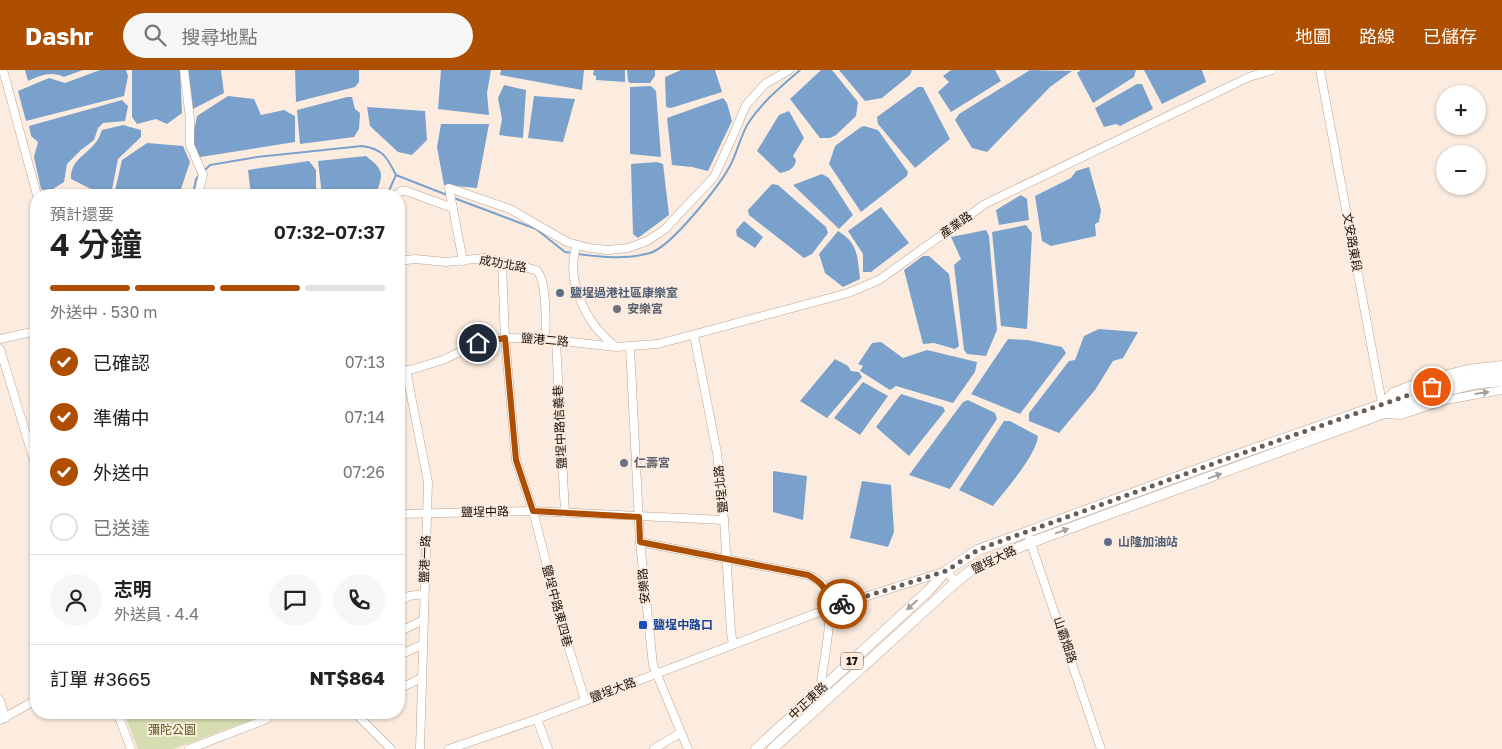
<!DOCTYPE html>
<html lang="zh-TW">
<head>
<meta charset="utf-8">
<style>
	:root { --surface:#fff; --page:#f6f6f6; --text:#222; --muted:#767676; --line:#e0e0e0; --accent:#ad4e00 }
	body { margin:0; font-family:"Golos Text","Noto Sans TC",sans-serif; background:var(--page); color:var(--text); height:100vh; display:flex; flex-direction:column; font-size:19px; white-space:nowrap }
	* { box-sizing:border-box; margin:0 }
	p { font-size:16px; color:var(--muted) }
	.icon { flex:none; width:28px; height:28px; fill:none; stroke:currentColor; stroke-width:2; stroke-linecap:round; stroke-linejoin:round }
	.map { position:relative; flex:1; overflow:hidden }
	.side { position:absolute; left:30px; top:119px; width:375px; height:530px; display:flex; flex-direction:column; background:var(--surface); border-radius:20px; box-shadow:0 1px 4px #0004 }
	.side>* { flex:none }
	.tools { position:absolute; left:1436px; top:15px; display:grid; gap:10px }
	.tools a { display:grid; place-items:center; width:50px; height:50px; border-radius:50%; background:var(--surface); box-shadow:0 1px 4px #0004; font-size:25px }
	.pin { position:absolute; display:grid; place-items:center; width:42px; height:42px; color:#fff; margin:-21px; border:2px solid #fff; border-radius:50%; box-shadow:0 1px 5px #0007 }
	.courier { position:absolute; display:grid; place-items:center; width:50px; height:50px; margin:-25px; border:4px solid #ad4e00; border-radius:50%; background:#fff; color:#222; box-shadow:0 1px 6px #0007 }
	.head em { font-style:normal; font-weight:600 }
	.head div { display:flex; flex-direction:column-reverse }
	.head { display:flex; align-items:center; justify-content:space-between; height:85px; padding:0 20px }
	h1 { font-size:32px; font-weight:600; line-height:38px }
	.bar { display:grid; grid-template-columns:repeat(4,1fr); gap:8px 5px; align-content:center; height:60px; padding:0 20px }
	.bar i { height:6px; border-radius:4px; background:var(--line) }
	.bar .selected { background:var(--accent) }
	.bar p { grid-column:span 4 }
	.line { display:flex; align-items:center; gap:12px; padding:0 20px; border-top:1px solid var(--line) }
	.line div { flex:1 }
	.round { display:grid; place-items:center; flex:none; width:52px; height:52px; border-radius:26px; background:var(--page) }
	ol { padding:0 20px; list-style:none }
	li { display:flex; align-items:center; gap:15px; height:55px }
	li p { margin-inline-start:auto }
	li .icon { padding:5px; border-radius:50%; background:var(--accent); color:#fff; stroke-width:4 }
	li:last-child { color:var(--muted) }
	li i { width:28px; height:28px; border:2px solid var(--line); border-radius:50% }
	header { display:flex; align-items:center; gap:30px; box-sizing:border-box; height:70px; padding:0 25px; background:var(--accent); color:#fff }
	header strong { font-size:24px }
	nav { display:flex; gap:28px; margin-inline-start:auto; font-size:18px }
	.search { width:350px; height:45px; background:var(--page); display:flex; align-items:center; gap:12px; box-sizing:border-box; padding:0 18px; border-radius:28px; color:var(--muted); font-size:19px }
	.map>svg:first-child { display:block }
</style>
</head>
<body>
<header>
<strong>Dashr</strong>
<div class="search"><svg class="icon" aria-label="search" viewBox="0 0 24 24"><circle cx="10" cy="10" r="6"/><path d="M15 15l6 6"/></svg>搜尋地點</div>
<nav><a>地圖</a><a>路線</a><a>已儲存</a></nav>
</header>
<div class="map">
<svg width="1502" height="679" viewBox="0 0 1502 679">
	<rect width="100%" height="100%" fill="#fcecdf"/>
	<polygon fill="#d6ddb1" points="124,643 262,643 254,649 173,679 138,679"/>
	<g fill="#7aa1cc">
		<path d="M25,0H83L64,7C50,1 42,5 28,11Z"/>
		<polygon points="100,0 126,0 128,6 124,26 26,51 18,21 49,8 65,13"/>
		<polygon points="132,0 180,0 182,43 167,54 156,49 137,54 132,47"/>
		<polygon points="188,0 221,0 224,23 193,39"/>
		<polygon points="295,0 359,0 359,12 355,17 296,32"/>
		<polygon points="441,0 491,0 487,23 489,45 438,39"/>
		<polygon points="501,0 584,0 582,20 500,5"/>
		<polygon points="594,0 625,0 625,12 596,10 596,6 593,5"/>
		<polygon points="627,0 655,0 655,6 650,13 630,13 628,11"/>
		<polygon points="681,0 715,0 722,22 671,38 666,37 665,7"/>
		<polygon points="821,0 832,0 858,32 856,46 836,65 830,68 820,68 790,29"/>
		<polygon points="839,0 912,0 910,5 882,28 865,31"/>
		<polygon points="951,0 995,0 1001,11 951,42 938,22 949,12 943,6"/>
		<polygon points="1030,0 1072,1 1050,17 987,82 972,78 955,50 959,44"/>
		<polygon points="1081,0 1136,0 1134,7 1093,33 1077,3"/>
		<polygon points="1144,0 1202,0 1206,12 1162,34"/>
		<polygon points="1137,14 1142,14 1153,39 1120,56 1116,54 1104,57 1095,38"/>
		<polygon points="504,15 526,20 523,68 499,65 502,49 498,28"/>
		<polygon points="651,16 656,21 661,87 630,84 630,17"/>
		<polygon points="918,17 923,17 950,69 915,98 878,54 877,47"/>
		<polygon points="228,26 254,29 261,45 284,40 295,46 295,72 194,88 192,72 197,46"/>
		<polygon points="534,26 575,29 563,72 528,68"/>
		<polygon points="347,27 352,27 355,39 360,43 359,59 354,67 300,74 297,40"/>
		<polygon points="723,28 727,33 732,51 708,101 692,97 672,95 667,48"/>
		<polygon points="122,30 128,36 125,51 103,53 98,58 94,70 81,80 67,94 64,112 48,122 41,119 34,87 38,72 31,66 29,56"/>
		<polygon points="367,37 425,41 427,70 412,85 398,82 370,56"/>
		<path d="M789,41L804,68L793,86L796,90C795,99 788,101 780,103L757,81L779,45Z"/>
		<polygon points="441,54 489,54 477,118 444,115 437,77"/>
		<path d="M123,55L141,60V67L118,89L111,125H103L71,109C70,90 87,85 96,72C99,69 100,64 102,60Z"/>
		<polygon points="864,56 878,60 908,102 907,106 861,142 829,94 835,76 861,57"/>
		<polygon points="147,73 183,76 190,92 179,125 114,125 122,90"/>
		<path d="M366,86C385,101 383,103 376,125H322L318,91Z"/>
		<polygon points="309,91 316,100 316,125 251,125 248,100"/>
		<polygon points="657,92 663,94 669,145 638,168 633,164 631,94"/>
		<polygon points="1089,97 1101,140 1099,152 1095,154 1096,166 1051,176 1042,171 1035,126 1071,108 1076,101"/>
		<polygon points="822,104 829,108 853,145 839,159 793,115"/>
		<polygon points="772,114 778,115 826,157 828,163 812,184 804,188 749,145 748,140"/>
		<polygon points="1021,125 1027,129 1029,150 999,155 996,140"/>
		<polygon points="881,137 909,173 871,202 863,202 863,184 848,161"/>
		<polygon points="744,151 763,167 755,178 737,166 736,160"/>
		<polygon points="1026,155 1032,163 1027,259 1001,256 992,162"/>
		<polygon points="986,160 989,166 997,260 986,286 967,284 964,280 954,195 961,189 951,167"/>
		<path d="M838,161C859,174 857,186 860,209L843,217L825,203L819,184Z"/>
		<polygon points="923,186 929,186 949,204 959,276 955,279 934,273 923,274 904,200"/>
		<polygon points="1099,259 1138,262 1123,288 1113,291 1095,320 1059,363 1029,351 1029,343 1069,291 1075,290 1084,266"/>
		<polygon points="1008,269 1028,270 1062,277 1066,283 1020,344 971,324"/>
		<polygon points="881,272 903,288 927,280 977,292 975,302 953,333 896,316 890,320 860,301 863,296 858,294 872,273"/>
		<polygon points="835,289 848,296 851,301 859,302 862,307 827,348 800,331"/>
		<polygon points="863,312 888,326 860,365 834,348"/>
		<polygon points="901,324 943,337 945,341 909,386 876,357"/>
		<polygon points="968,330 995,343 997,349 950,419 909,405 963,332"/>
		<path d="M1004,351H1010L1038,366C1037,384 1005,421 993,436L959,420Z"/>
		<polygon points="773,401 807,406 803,450 773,442"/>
		<polygon points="862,411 891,415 894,462 888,477 850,468"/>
	</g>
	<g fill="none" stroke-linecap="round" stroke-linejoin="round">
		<g stroke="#7aa1cc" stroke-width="2">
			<path d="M204,101L210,95L257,87L362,76C383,79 387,87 396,105L447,125"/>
			<polyline points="193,125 196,109 200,104"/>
			<polyline points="387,125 396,105"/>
			<polyline points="454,128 536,159 565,182 573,183"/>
			<path d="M577,184C601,187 626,190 650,183C671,177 721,114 731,94C738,80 741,64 749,52C763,31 782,16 800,0"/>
		</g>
		<defs>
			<g id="minor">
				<polyline points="3,0 37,125"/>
				<polyline points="184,0 190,49 190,75 203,105 198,125"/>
				<polyline points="1320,0 1384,344 1401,345 1446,330 1502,320"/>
				<polyline points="396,125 401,121 406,121 453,138"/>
				<path d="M577,175C564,210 587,255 615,276"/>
				<path d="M399,191L415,189L446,192L485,188L536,200C547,208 546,255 545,269"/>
				<polyline points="463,191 449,118 510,139 567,172 589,178 608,180 628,178 647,171 664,160 714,107 732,68 746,35 765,14 789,0"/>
				<polyline points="502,193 505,268 516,390 533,441 563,559 585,630"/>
				<polyline points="694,265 717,383 724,450 731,562 733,574"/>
				<polyline points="0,269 36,261"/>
				<polyline points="556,271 565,443"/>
				<polyline points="630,277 640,472 653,595 688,679"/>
				<polyline points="0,279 36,397"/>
				<polyline points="399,300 410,300 443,290 478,273 505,268 545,269 616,277 658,274 848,223 879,210 985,134 1249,7 1272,0"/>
				<polyline points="406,300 428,412 420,679"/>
				<polyline points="1383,333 1393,322 1425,310 1467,299 1502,295"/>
				<polyline points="399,444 533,441 724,450"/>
				<polyline points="1029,468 1101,679"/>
				<path d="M640,472L808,505C815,508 825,514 828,522C834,542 823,596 820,619"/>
				<polyline points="399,532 409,526 424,524"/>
				<polyline points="399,562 423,550"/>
				<polyline points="399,585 422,575"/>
				<polyline points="399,619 421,608"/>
				<polyline points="0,630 5,648"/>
				<polyline points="117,642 131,679"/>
				<polyline points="354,642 391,679"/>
				<polyline points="537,649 548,679"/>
				<polyline points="0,650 36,630"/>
				<polyline points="189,679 267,649"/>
				<polyline points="449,679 537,649 830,538 946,501 956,512"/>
				<polyline points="654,679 680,663"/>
			</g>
			<g id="major">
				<polyline points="756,679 928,521 946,501 978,480 1240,384 1449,311 1502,302"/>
				<polyline points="772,679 956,512 978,495 1032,472 1439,323 1473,314 1502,311"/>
			</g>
		</defs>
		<use href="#minor" stroke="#bca390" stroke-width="9"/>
		<use href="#major" stroke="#bca390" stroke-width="11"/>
		<use href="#minor" stroke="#fff" stroke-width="8"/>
		<use href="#major" stroke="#fff" stroke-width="10"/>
	</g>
	<defs><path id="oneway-solid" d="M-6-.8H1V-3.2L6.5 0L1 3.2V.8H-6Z" transform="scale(1.25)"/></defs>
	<g fill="#a3a09d">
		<use href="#oneway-solid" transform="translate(1482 323) rotate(-8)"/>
		<use href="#oneway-solid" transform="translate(1215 406) rotate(-20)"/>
		<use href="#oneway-solid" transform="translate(1062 461) rotate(-20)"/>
		<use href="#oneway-solid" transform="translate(912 535) rotate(138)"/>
	</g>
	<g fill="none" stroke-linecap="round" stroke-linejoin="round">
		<polyline stroke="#695e55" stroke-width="5" stroke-dasharray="0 9" points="842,534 946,501 978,480 993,474 1240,384 1432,317"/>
		<path stroke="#ad4e00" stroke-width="6" d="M478,273L505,268L516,390L533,441L639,447L640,472L808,505C824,513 827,520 830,538L842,534"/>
	</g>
	<g fill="#5c6f8a" stroke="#fcecdf" stroke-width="2">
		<circle cx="560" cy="223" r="5"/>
		<circle cx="1108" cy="472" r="5"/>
	</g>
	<g fill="#6b7280" stroke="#fcecdf" stroke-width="2">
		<circle cx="617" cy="239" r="5"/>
		<circle cx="624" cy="393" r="5"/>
	</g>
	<rect fill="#1a4fb4" stroke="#fcecdf" stroke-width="2" x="638" y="550" width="10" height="10" rx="2.5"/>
	<g text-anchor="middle" stroke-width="4" stroke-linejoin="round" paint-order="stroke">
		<rect fill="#fcecdf" stroke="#5e534a" stroke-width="1" x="841" y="582.5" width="22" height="17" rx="4"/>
		<g font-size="11" font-weight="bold" fill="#1a110a">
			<text x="852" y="595">17</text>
		</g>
		<g font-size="12" fill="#1a110a" stroke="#fcecdf">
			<text transform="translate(956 155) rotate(-35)" y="4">產業路</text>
			<text transform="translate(1352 172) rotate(80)" y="4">文安路東段</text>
			<text transform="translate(503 194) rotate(10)" y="4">成功北路</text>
			<text transform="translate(545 270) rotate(5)" y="4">鹽港二路</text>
			<text transform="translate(560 357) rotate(-93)" y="4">鹽埕中路信義巷</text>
			<text transform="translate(721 419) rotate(-96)" y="4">鹽埕北路</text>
			<text transform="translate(485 442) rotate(-1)" y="4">鹽埕中路</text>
			<text transform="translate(425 489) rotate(-88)" y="4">鹽港一路</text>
			<text transform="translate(994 490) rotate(-26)" y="4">鹽埕大路</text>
			<text transform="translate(644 516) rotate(-95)" y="4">安樂路</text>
			<text transform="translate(557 536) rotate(75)" y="4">鹽埕中路東四巷</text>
			<text transform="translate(1065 570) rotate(71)" y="4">山霸畑路</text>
			<text transform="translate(613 620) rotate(-21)" y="4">鹽埕大路</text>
			<text transform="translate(808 631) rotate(-43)" y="4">中正東路</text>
		</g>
		<g font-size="12" font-weight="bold" fill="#4e5e75" stroke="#fcecdf" text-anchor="start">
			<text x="570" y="227">鹽埕過港社區康樂室</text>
			<text x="1118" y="476">山隆加油站</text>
		</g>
		<g font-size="12" font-weight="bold" fill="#5b616d" stroke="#fcecdf" text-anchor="start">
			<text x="627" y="243">安樂宮</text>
			<text x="634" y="397">仁壽宮</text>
		</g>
		<g font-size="12" font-weight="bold" fill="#164399" stroke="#fcecdf" text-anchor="start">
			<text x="653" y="559">鹽埕中路口</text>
		</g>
		<g font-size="12" fill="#53591a" stroke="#fcecdf">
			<text x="172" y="664">彌陀公園</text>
		</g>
	</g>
</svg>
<div class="tools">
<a>+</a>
<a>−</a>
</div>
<div class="pin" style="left:1432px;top:317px;background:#ea580c"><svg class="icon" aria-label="bag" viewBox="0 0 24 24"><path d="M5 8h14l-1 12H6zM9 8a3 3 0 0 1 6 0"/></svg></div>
<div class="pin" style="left:478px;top:273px;background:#1f2937"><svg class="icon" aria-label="home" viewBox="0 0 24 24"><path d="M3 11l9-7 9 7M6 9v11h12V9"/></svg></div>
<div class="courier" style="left:842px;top:534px"><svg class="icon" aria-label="bike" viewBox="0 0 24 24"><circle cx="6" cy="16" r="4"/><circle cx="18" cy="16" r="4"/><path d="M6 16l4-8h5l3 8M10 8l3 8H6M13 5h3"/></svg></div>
<section class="side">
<div class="head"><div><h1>4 分鐘</h1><p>預計還要</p></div><em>07:32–07:37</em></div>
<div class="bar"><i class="selected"></i><i class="selected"></i><i class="selected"></i><i></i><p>外送中 · 530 m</p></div>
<ol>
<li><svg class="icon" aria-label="check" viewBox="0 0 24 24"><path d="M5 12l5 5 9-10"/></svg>已確認<p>07:13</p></li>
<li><svg class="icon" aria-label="check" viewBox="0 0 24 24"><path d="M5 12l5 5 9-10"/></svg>準備中<p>07:14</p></li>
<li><svg class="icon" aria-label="check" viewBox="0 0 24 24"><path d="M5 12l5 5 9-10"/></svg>外送中<p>07:26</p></li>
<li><i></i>已送達</li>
</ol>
<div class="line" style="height:90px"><a class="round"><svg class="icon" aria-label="person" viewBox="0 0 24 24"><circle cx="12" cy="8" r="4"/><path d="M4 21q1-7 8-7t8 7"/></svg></a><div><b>志明</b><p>外送員 · 4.4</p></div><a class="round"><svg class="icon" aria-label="chat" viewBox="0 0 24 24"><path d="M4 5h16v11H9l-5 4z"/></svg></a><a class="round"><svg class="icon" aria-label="phone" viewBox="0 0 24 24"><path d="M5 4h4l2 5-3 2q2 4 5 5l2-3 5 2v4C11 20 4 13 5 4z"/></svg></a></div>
<div class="line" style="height:65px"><div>訂單 #3665</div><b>NT$864</b></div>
</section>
</div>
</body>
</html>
